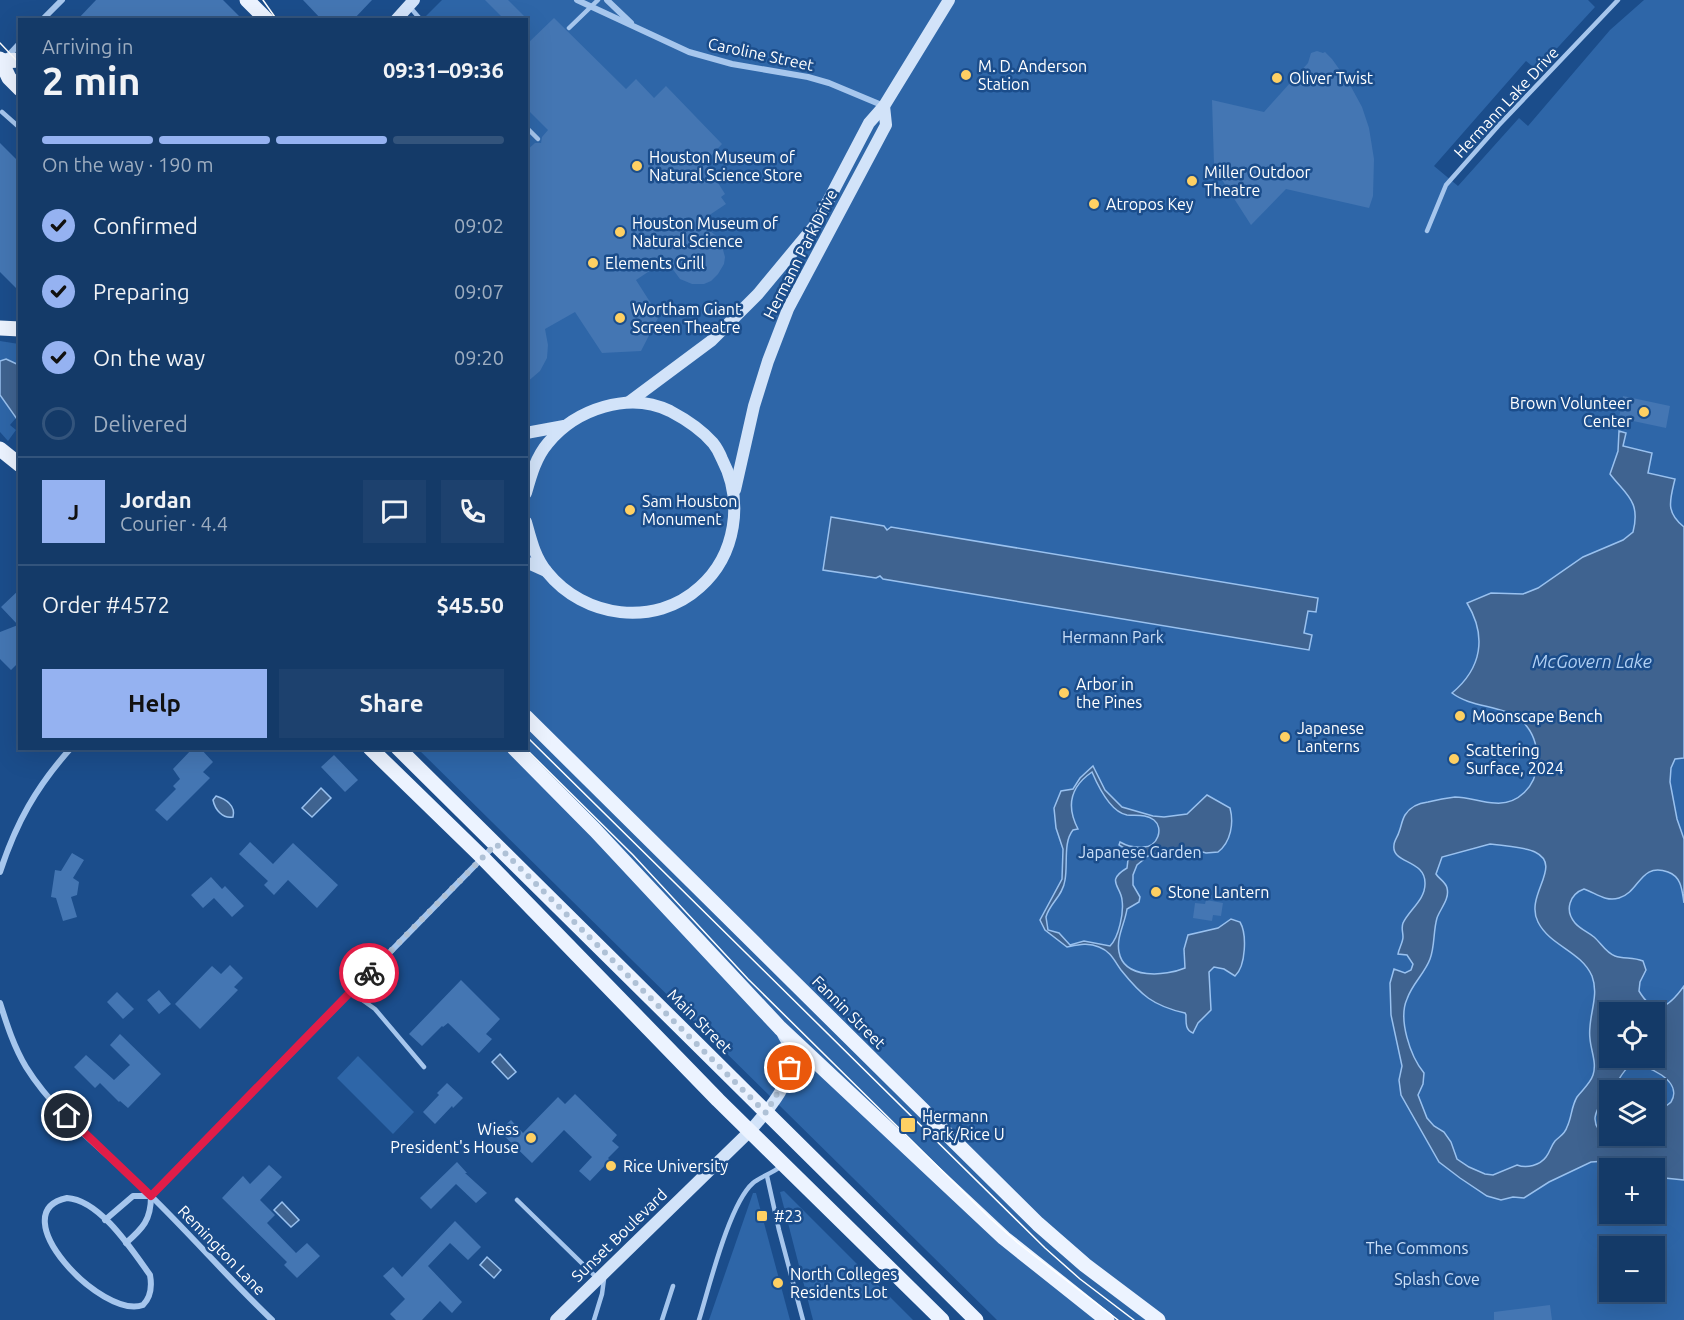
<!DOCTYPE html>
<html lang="en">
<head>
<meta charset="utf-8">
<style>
	:root { --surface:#143a68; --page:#1d416e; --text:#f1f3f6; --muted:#9dadc0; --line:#33547c; --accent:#95b2f1 }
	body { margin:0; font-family:Ubuntu,sans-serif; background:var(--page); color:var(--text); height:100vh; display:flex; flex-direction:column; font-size:22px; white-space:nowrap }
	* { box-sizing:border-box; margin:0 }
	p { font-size:20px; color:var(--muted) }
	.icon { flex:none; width:33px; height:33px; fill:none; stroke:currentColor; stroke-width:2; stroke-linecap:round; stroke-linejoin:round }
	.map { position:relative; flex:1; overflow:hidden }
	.side { position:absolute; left:18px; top:18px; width:510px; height:732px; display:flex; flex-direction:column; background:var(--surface); border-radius:0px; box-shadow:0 6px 24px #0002,0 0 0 2px var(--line) }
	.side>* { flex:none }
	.buttons { position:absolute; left:1599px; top:1002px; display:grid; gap:12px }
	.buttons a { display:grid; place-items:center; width:66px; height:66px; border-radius:0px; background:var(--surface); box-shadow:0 6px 24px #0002,0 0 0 2px var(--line); font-size:30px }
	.pin { position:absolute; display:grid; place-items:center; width:51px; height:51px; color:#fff; margin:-26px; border:3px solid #fff; border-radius:50%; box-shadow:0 2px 6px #0007 }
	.courier { position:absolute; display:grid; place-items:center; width:60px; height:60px; margin:-30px; border:4px solid #e11d48; border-radius:50%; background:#fff; color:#222; box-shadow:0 2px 8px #0007 }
	.head em { font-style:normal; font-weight:700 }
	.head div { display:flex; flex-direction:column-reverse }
	.head { display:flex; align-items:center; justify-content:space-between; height:102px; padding:0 24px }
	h1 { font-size:39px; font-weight:700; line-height:45px }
	.bar { display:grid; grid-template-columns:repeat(4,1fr); gap:9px 6px; align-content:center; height:72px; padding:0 24px }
	.bar i { height:8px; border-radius:4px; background:var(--line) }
	.bar .selected { background:var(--accent) }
	.bar p { grid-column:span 4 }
	.line { display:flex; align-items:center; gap:15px; padding:0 24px; border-top:2px solid var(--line) }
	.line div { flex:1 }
	.round { display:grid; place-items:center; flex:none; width:63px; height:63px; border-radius:0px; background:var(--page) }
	ol { padding:0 24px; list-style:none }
	li { display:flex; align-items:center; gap:18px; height:66px }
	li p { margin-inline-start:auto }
	li .icon { padding:6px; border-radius:50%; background:var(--accent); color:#111; stroke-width:4 }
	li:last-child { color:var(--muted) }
	li i { width:33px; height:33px; border:3px solid var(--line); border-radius:50% }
	.button { display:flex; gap:12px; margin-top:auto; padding:12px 24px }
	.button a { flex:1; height:69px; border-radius:0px; background:var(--accent); color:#111; font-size:24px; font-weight:700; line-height:69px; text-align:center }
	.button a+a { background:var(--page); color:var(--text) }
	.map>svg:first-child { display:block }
</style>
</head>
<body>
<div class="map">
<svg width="1684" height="1320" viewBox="0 0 1684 1320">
	<rect width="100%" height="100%" fill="#1b4d8b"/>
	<g fill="#2e66a8" fill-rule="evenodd">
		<path d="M442,0H1588L1595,7L1537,70L1526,61L1434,166L1458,186L1519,118L1528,126L1610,30L1644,0H1684V1320H997L418,749L526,748V20L423,19ZM1610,1012H1654V1058H1610ZM1610,1090H1654V1136H1610ZM1610,1168H1654V1214H1610ZM1610,1246H1654V1292H1610Z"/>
		<polygon points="0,341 19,344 19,365 14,362 0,361"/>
		<polygon points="0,395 16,418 10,425 16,430 8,441 0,432"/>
		<polygon points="358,1056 414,1112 393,1134 337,1078"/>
		<polygon points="784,1191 913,1320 813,1320 780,1192"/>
		<polygon points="753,1193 756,1193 790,1320 709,1320"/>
	</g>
	<g fill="#3f6390" stroke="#99c1ef" stroke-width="1.5" fill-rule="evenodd">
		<polygon points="6,359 19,365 19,422 0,395 0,361"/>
		<path d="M1619,431L1626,433L1623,446L1652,453L1648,473L1675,479C1670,500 1665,512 1684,527V758L1675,759L1671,768L1670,782L1677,819L1684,839V903C1682,891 1682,877 1668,872C1640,862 1640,892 1619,898C1605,902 1596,893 1584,889C1570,894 1564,910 1575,923C1580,929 1588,932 1594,937C1601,943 1606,953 1615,956C1624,959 1633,957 1643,961L1646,970L1640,982L1639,991C1655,1018 1669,1007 1684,986V1180L1655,1177L1654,1168H1632L1606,1161L1591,1162L1549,1182L1524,1198L1513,1197L1501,1200L1487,1196L1460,1178L1439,1162L1401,1095L1399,1080L1402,1066L1391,1015L1390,983L1394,969L1405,973L1411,970L1413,964L1407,955L1398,954C1399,948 1403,942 1403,937C1403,932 1401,928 1403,923C1409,910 1425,900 1425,884C1426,859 1391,864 1394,845C1394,841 1398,836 1399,832C1401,827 1402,820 1405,815C1410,807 1419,803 1428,802C1436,800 1446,798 1455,797C1469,797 1482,803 1495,803C1518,805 1536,786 1537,764C1538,749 1534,733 1523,722C1503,704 1473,709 1452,693C1482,668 1487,636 1467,603L1491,593L1523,594L1538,588L1583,557L1623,540L1633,532C1641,501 1626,495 1610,474L1618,451ZM1490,844C1500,845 1528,848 1535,852C1564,866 1524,895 1538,922C1550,946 1581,951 1592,976C1600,997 1587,1018 1590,1039C1591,1051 1597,1063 1593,1075C1590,1084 1582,1090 1577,1097C1571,1107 1572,1117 1567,1127C1565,1134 1560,1136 1555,1141C1551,1146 1550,1152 1546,1157C1540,1165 1527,1169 1517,1165L1493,1175L1485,1174L1469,1167L1457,1159L1451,1142L1444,1132L1434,1126L1427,1118L1418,1095L1423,1084L1424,1073C1410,1056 1398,1019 1407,999C1412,984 1425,973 1430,959C1435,946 1433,932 1437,918C1440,909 1450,899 1447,888C1446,882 1439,879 1436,874L1442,857ZM1654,1012V1058H1610V1012ZM1631,1065C1647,1064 1684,1081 1671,1102C1667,1106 1659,1110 1655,1114L1654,1136H1629L1623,1140L1610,1141C1582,1120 1599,1107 1614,1087C1620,1079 1622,1071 1631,1065Z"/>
		<polygon points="831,517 884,526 887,530 891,527 1318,598 1316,612 1308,611 1304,633 1312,635 1309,650 883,579 880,576 876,578 823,570"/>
		<path d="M1093,766L1105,790L1122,807L1153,816L1164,817L1187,814L1207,795L1230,808C1234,823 1231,842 1218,852L1206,853L1193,849L1178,857L1160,853L1148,856L1137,865L1133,875V885L1140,897L1139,902L1127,909C1125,923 1116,938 1119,952C1124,980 1166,976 1185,968L1184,949L1188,935L1218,928L1231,919L1240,922C1247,934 1246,966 1235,976L1224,969L1214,967L1209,972L1211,1010L1198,1023L1193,1033C1185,1030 1186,1022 1186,1015L1185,1013C1153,1006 1141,995 1121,970C1114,960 1110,951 1099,947C1088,942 1077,945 1067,947L1045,930L1040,920L1062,879L1063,849L1056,828L1054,808L1061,791L1073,789L1080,778ZM1092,772C1098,786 1110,812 1127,815C1136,816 1146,814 1154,820C1164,828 1158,847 1143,847C1135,848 1127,846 1120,842L1119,845L1129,851L1127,868C1105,881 1121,886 1122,900C1124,912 1119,937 1110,946L1084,941L1070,945L1059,933L1048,930L1046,917C1049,904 1063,896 1065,880C1068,864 1063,842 1073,830L1078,829C1066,806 1070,787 1092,772Z"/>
		<polygon points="321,788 331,798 312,817 302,808"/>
		<path d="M216,796C226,799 236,806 233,817C223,819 215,810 213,800Z"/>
		<polygon points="500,1054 516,1072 508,1079 492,1062"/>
		<polygon points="282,1202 299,1220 291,1227 274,1210"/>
		<polygon points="487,1257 501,1270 494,1278 480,1265"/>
	</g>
	<g fill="#4476b3">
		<polygon points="96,0 223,0 243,20 77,20"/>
		<polygon points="303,0 372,0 353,20 322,20"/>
		<polygon points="485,0 508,0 528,20 505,20"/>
		<polygon points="554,18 626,89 636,79 654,98 666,86 722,144 705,162 725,194 721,197 726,204 699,222 720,239 725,257 724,264 718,274 711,281 704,284 692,284 680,279 666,260 636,280 659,316 641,351 602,353 575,312 545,329 548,345 547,358 540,371 526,383 526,151 535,143 541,143 542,137 548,130 526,108 526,45"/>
		<polygon points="1317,51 1323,53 1325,52 1332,59 1349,83 1362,107 1369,128 1374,159 1373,196 1369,208 1286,189 1251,225 1217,172 1210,170 1214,164 1212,100 1264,112 1308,63 1311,53"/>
		<polygon points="0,143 20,163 20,292 0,272"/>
		<polygon points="1623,396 1670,406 1666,428 1619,418"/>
		<polygon points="20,589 20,661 11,670 0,659 0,632 18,625 1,607"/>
		<polygon points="193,748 200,748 213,762 203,772 210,778 167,821 155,810 176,789 173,786 180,779 173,769"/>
		<polygon points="334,755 358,780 345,792 321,767"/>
		<polygon points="250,842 273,864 293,843 338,885 317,908 288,880 274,895 264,885 268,881 239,854"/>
		<polygon points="72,853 84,860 73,878 79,882 77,895 71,897 77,917 63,921 56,898 51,897 55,870 61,871"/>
		<polygon points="211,877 222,889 225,886 244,906 232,917 214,898 203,908 191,895"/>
		<polygon points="1206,900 1223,903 1221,916 1213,915 1212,921 1193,918 1195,903 1205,904"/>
		<polygon points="230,965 243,978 234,987 238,990 200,1029 175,1004 212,966 221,974"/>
		<polygon points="461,980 500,1019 486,1034 492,1039 479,1053 448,1023 443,1027 442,1026 422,1046 409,1034"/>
		<polygon points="159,990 171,1004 159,1014 147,1000"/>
		<polygon points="117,992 134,1009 123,1019 107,1002"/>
		<polygon points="120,1034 161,1074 128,1108 120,1101 119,1102 100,1083 95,1088 74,1067 86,1055 114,1080 130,1065 110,1045"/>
		<polygon points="447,1083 463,1098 453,1108 452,1106 435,1124 423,1112 439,1095 437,1093"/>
		<polygon points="575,1094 617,1135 612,1141 619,1147 608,1158 610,1160 590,1181 579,1171 592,1157 564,1130 532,1163 499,1131 511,1120 523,1133 558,1097 565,1104"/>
		<polygon points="457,1162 467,1173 465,1173 487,1193 476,1203 456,1184 431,1209 420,1198"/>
		<polygon points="269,1165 282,1177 260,1200 275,1215 267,1223 296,1253 307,1243 320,1256 297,1278 284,1265 287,1262 222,1198 243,1176 250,1184"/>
		<polygon points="455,1221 481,1247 468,1260 450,1243 428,1266 462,1302 452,1313 440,1301 422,1320 396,1320 390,1314 405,1299 383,1276 393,1267 402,1277"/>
		<polygon points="1550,1305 1552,1320 1494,1320 1494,1312"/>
	</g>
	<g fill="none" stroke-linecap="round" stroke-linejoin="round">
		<g stroke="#a6c6ed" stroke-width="4.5">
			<polyline points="409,6 421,20"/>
			<polyline points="569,28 598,0"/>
			<polyline points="2,112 20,128"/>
			<polyline points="526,127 538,139"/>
			<polyline points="1427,231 1446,185 1499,125 1618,0"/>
			<polyline points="351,992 375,1009 424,1067"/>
			<polyline points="767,1176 779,1230 803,1320"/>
			<polyline points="517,1200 597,1278"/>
			<polyline points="594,1320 602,1294 604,1279"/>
			<polyline points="662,1320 673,1286"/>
			<path d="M699,1320C709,1288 729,1204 753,1183C759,1178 772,1173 780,1167"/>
		</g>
		<g stroke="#a6c6ed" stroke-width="6">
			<polyline points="577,0 689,52 732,64 808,77 829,83 884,106"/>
			<polyline points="607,0 631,23"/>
			<polyline points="42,20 62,0"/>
			<polyline points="5,59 20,43"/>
			<path d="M0,872C16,823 36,787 71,748"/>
			<path d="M0,1003C7,1025 14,1047 26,1067C57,1117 109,1154 150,1195C192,1236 230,1280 272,1320"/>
			<polyline points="151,1196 495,845"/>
			<path d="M67,1198C100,1200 132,1250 150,1275C152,1286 151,1297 143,1305C102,1320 0,1212 67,1198Z"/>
			<polyline points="105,1220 133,1196 150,1196"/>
			<path d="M126,1243C143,1228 151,1220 151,1196"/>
		</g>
		<g stroke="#d2e3f9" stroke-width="12">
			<polyline points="396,20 414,0"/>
			<polyline points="629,402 711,341 758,294 816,224 869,123 884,106 949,0"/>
			<polyline points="526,433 564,426"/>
			<polyline points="735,490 754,406 768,361 788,309 886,125 884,106"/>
			<path d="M526,493C531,475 536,457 548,443C576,409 629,391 670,411C687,420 701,429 713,443C717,448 720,454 722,459C744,501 736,555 700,587C655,628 584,618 547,572C535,558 531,540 526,522"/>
			<polyline points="526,562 546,571"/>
			<path d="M556,1320L750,1131C768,1110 794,1082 791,1052C790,1046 786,1040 783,1034"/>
		</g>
		<g stroke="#ecf3ff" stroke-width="15">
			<polyline points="247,0 267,20"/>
			<polyline points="0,59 9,78 20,89"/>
			<polyline points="2,61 20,60"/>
			<polyline points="0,328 20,329"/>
			<polyline points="0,449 20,465"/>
			<polyline points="526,717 1038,1224 1085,1265 1158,1320"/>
			<polyline points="370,748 482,857 718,1100 942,1320"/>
			<polyline points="398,748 976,1320"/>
			<polyline points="514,748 595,830 780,1028 1004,1238 1107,1320"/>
		</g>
		<g stroke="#fff" stroke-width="1.5">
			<polyline points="263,0 277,20"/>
			<polyline points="0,43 20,64"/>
			<polyline points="526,736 1045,1248 1080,1279 1134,1320"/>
			<polyline points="525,748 633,855 748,979 991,1219 1018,1243 1118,1320"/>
		</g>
	</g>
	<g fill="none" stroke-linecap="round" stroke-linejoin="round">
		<polyline stroke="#afc1d6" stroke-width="6" stroke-dasharray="0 10.8" points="369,973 496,844 766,1113 785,1080 790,1068"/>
		<polyline stroke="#e11d48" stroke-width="8" points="67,1116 151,1196 369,973"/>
	</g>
	<g fill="#fed063" stroke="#1b4d8b" stroke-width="2">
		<circle cx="966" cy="75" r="6"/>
		<circle cx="1277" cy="78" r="6"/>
		<circle cx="637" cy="166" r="6"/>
		<circle cx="1192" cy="181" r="6"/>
		<circle cx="1094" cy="204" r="6"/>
		<circle cx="620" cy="232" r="6"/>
		<circle cx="593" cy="263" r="6"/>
		<circle cx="620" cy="318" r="6"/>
		<circle cx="1644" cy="412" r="6"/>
		<circle cx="630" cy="510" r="6"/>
		<circle cx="1064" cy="693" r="6"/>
		<circle cx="1460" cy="716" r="6"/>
		<circle cx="1285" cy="737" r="6"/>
		<circle cx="1454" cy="759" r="6"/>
		<circle cx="1156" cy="892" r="6"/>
		<rect x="900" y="1117" width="16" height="16" rx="3"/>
		<circle cx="531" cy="1138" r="6"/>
		<circle cx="611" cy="1166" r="6"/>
		<rect x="756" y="1210" width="12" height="12" rx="3"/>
		<circle cx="778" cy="1283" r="6"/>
	</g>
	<g text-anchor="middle" stroke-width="5" stroke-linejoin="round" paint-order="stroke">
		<g font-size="16" fill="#fff" stroke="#1b4d8b">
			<text transform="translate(761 54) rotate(12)" y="6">Caroline Street</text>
			<text transform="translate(1506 102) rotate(-47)" y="6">Hermann Lake Drive</text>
			<text transform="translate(800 254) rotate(-63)" y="6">Hermann Park Drive</text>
			<text transform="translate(849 1012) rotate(45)" y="6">Fannin Street</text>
			<text transform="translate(700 1021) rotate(45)" y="6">Main Street</text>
			<text transform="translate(619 1235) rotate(-44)" y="6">Sunset Boulevard</text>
			<text transform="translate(222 1250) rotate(46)" y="6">Remington Lane</text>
		</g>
		<g font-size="16" fill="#fff" stroke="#1b4d8b" text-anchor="start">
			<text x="978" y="72">M. D. Anderson<tspan x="978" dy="18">Station</tspan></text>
			<text x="1289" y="84">Oliver Twist</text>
			<text x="649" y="163">Houston Museum of<tspan x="649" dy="18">Natural Science Store</tspan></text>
			<text x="1204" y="178">Miller Outdoor<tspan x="1204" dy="18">Theatre</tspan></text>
			<text x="1106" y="210">Atropos Key</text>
			<text x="632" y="229">Houston Museum of<tspan x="632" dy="18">Natural Science</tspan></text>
			<text x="605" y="269">Elements Grill</text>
			<text x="632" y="315">Wortham Giant<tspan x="632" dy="18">Screen Theatre</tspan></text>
			<text x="1632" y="409" text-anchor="end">Brown Volunteer<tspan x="1632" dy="18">Center</tspan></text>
			<text x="642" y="507">Sam Houston<tspan x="642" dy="18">Monument</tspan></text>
			<text x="1076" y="690">Arbor in<tspan x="1076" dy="18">the Pines</tspan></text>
			<text x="1472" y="722">Moonscape Bench</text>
			<text x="1297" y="734">Japanese<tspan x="1297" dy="18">Lanterns</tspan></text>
			<text x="1466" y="756">Scattering<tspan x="1466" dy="18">Surface, 2024</tspan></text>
			<text x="1168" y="898">Stone Lantern</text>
			<text x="922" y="1122">Hermann<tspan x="922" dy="18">Park/Rice U</tspan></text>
			<text x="519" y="1135" text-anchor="end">Wiess<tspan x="519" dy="18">President's House</tspan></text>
			<text x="623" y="1172">Rice University</text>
			<text x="774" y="1222">#23</text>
			<text x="790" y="1280">North Colleges<tspan x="790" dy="18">Residents Lot</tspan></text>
		</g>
		<g font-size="16" fill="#cbe0f9" stroke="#1b4d8b">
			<text x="1113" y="643">Hermann Park</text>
			<text x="1140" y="858">Japanese Garden</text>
			<text x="1417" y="1254">The Commons</text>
			<text x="1437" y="1285">Splash Cove</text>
		</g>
		<g font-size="18" font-style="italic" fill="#b1d0f4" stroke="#1b4d8b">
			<text x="1592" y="668">McGovern Lake</text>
		</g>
	</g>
</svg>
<div class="buttons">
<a><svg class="icon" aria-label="locate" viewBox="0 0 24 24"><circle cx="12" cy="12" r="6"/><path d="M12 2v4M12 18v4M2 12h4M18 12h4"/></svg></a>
<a><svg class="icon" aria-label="layers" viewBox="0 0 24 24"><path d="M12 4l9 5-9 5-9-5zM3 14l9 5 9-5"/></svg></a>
<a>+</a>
<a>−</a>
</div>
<div class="pin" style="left:790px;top:1068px;background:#ea580c"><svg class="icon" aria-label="bag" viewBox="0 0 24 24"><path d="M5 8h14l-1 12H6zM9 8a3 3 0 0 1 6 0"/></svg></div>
<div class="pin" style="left:67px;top:1116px;background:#1f2937"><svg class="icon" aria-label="home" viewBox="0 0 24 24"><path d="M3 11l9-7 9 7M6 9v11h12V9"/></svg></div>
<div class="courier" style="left:369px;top:973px"><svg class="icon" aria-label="bike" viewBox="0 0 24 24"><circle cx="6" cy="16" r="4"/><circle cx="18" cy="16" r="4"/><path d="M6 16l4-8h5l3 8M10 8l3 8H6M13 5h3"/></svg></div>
<section class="side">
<div class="head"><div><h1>2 min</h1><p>Arriving in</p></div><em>09:31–09:36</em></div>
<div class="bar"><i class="selected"></i><i class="selected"></i><i class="selected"></i><i></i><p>On the way · 190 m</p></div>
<ol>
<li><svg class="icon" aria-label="check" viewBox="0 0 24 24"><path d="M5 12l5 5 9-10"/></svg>Confirmed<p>09:02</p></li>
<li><svg class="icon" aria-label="check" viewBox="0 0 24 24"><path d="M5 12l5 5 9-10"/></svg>Preparing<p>09:07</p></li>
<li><svg class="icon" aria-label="check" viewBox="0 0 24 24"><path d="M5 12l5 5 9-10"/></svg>On the way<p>09:20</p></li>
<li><i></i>Delivered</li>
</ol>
<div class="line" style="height:108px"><b class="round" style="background:var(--accent);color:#111">J</b><div><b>Jordan</b><p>Courier · 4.4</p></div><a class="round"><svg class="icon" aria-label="chat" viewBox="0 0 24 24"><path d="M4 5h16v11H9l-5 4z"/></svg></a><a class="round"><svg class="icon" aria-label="phone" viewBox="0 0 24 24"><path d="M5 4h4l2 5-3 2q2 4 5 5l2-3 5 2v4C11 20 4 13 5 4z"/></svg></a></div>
<div class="line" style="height:78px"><div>Order #4572</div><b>$45.50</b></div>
<div class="button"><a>Help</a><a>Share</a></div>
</section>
</div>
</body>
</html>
